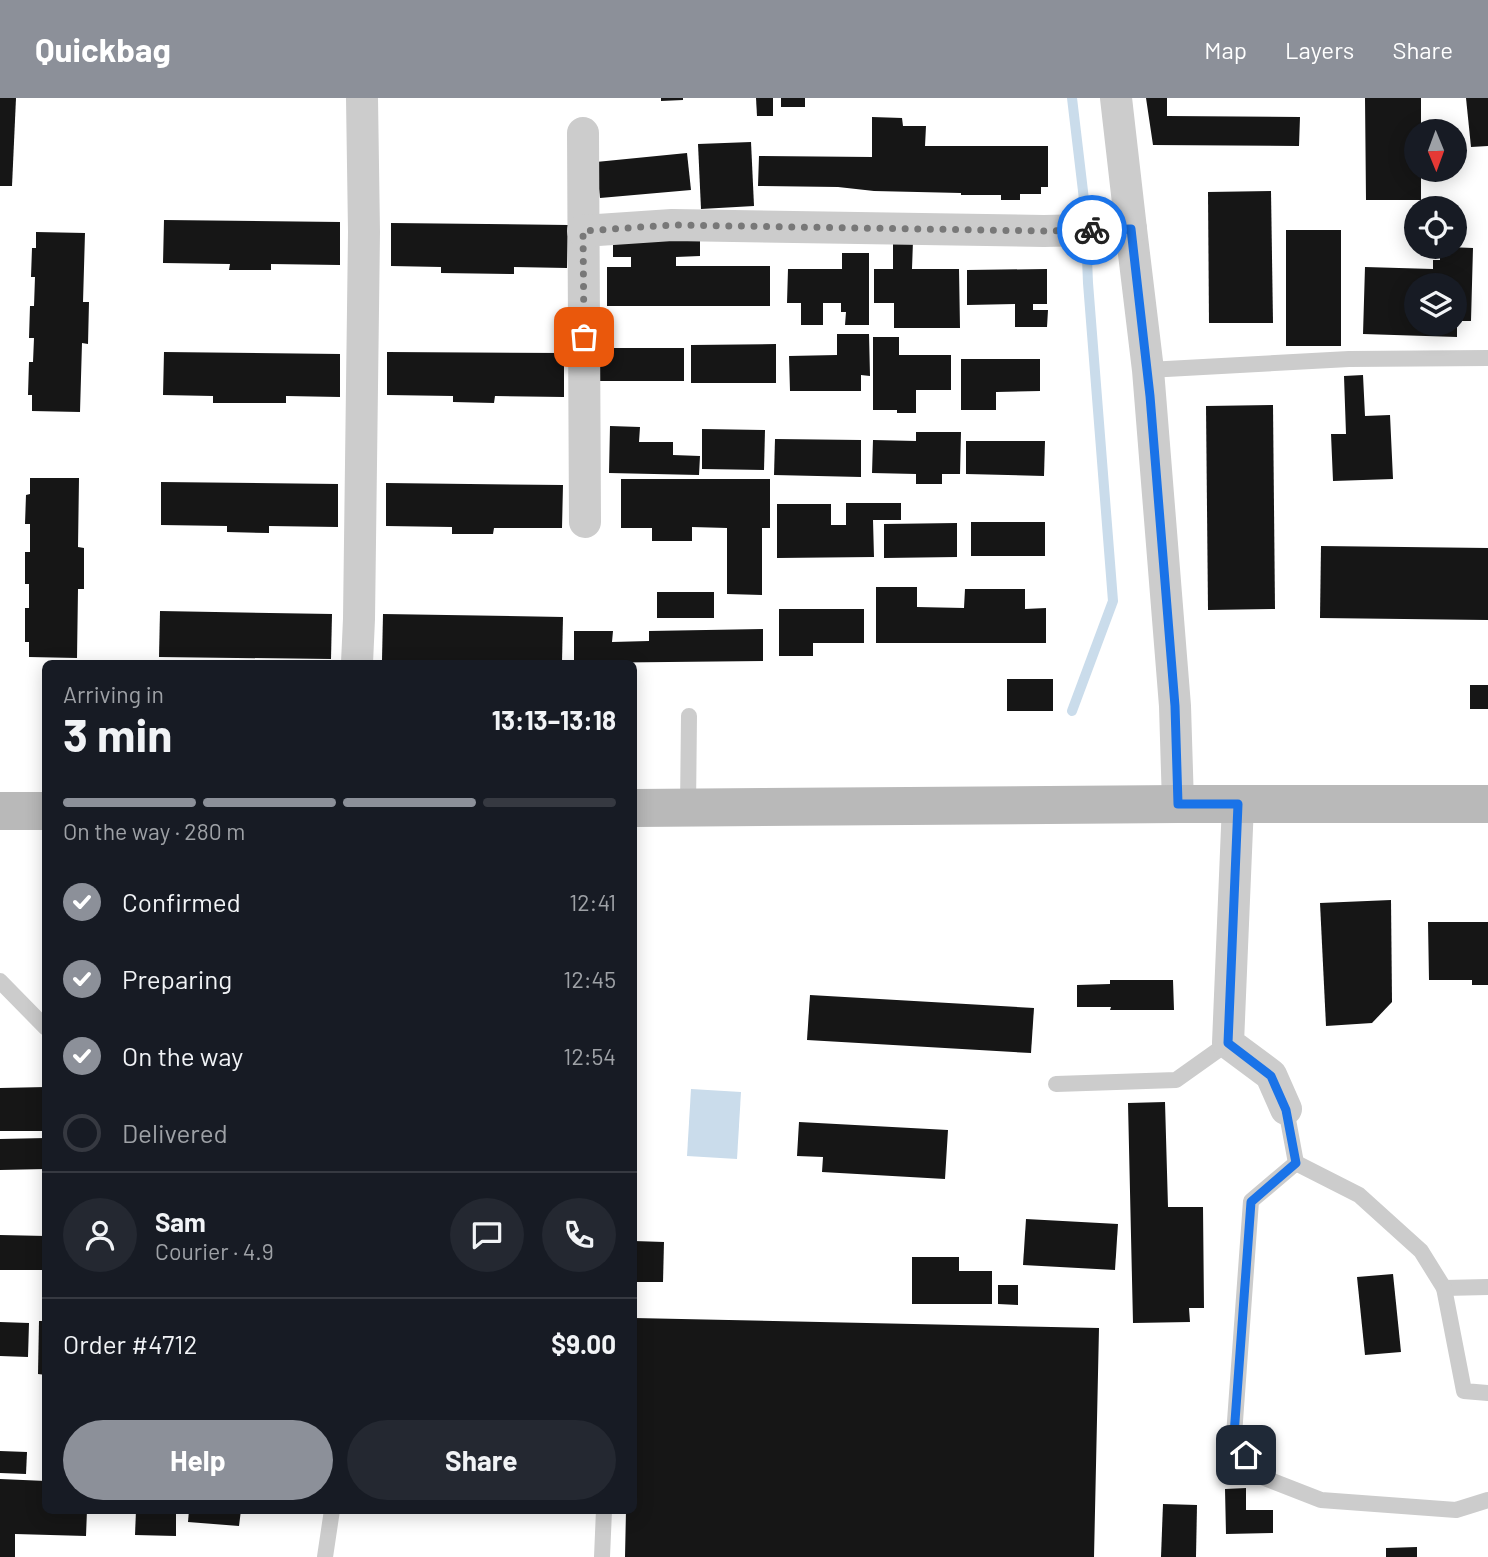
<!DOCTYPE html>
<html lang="en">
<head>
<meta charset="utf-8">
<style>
	:root { --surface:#171b24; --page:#242831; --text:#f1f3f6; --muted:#9ea1a6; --line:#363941; --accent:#8c9099 }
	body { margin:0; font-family:Barlow,sans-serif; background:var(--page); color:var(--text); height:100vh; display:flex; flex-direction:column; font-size:26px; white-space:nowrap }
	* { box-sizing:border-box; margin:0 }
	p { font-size:23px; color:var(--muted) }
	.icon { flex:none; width:38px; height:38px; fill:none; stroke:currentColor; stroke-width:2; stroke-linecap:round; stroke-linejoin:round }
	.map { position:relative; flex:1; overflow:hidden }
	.details { position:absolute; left:42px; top:562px; width:595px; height:854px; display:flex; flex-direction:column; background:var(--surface); border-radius:10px; box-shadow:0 4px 18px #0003 }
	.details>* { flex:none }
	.needle { width:46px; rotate:179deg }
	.buttons { position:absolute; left:1404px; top:21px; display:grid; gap:14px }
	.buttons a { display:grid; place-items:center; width:63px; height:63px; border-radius:50%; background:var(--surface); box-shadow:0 4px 18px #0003; font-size:35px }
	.pin { position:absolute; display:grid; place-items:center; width:60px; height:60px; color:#fff; margin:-30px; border-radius:14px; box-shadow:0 4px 10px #0006 }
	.courier { position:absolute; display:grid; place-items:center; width:70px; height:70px; margin:-35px; border:5px solid #1a73e8; border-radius:50%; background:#fff; color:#222; box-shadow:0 2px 9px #0007 }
	.summary em { font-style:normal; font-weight:700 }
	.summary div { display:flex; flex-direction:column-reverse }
	.summary { display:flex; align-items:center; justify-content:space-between; height:119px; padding:0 21px }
	h1 { font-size:46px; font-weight:700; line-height:52px }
	.bar { display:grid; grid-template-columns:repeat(4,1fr); gap:10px 7px; align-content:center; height:84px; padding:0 21px }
	.bar i { height:9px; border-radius:5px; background:var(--line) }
	.bar .current { background:var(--accent) }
	.bar p { grid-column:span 4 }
	.line { display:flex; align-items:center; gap:18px; padding:0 21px; border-top:2px solid var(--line) }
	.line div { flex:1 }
	.round { display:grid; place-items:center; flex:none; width:74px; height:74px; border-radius:37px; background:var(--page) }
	ol { padding:0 21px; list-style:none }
	li { display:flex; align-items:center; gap:21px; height:77px }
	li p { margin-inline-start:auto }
	li .icon { padding:7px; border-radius:50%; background:var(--accent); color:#fff; stroke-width:4 }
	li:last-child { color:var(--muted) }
	li i { width:38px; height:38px; border:4px solid var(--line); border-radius:50% }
	.cta { display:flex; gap:14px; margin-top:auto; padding:14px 21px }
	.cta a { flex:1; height:80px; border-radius:42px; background:var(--accent); color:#fff; font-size:28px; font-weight:700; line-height:80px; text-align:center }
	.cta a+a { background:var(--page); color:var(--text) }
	header { display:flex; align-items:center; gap:42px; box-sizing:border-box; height:98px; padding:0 35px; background:var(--accent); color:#fff }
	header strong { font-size:33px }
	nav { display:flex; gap:38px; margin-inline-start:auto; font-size:24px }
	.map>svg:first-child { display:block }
</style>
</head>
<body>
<header>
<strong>Quickbag</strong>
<nav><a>Map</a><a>Layers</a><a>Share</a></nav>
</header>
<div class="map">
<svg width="1488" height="1459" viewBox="0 0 1488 1459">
	<rect width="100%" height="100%" fill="#fff"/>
	<polygon fill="#cadceb" points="691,991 741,994 737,1061 687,1058"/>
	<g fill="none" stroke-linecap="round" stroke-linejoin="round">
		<polyline stroke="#cadceb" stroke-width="10" points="1072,613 1113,503 1088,185 1085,110 1072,0"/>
	</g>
	<g fill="#161616" fill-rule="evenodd">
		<polygon points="0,0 16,0 12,88 0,88"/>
		<polygon points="661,0 683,0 683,2 661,3"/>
		<polygon points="756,0 773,0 773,18 757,18"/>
		<rect x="781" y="0" width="24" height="9"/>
		<polygon points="1146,0 1167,0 1167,18 1300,19 1299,48 1153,47"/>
		<polygon points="1365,0 1421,0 1421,33 1416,33 1416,72 1421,72 1421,102 1366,102"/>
		<polygon points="1466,0 1488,0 1488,48 1471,49"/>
		<polygon points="872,19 902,20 903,28 926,28 925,48 1048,48 1048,89 1041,89 1041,96 1020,96 1020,102 1001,102 1001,97 961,97 961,95 874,93 838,89 758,88 759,58 872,59"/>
		<polygon points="751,44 754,108 701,111 698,46"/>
		<polygon points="687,55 691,92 600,100 596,64"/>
		<polygon points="1271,93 1273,225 1209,225 1208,94"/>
		<polygon points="164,122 340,124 340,167 271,166 271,172 229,172 230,166 163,165"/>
		<polygon points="391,125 568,127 567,170 514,169 514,176 441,175 441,169 391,168"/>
		<rect x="1286" y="132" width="55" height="116"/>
		<polygon points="36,134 85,135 83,204 89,204 88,246 82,245 80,314 32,313 32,297 28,297 29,264 33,264 34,240 29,240 30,208 34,208 35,179 31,179 32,150 36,150"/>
		<polygon points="613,143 700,143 700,158 676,159 676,168 770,168 770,208 607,208 607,169 631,169 631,159 613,159"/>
		<polygon points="893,143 913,143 912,171 959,171 960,230 894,230 894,205 874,205 874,171 893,171"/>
		<path d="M1448,149L1473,150L1471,223H1457V239L1363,236L1365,169L1433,171V162H1440V156H1448ZM1416,187H1454V226H1416Z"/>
		<polygon points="842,155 869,155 869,227 845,227 846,214 841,214 841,205 823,205 823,227 801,227 801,205 787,205 788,171 842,171"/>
		<polygon points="1047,171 1047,206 1033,206 1033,212 1048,212 1047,229 1015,229 1015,206 967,207 967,172"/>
		<polygon points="837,236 869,236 870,278 861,277 861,293 790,293 789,258 837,257"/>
		<polygon points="873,239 899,239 899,257 951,257 951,292 916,292 916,315 897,315 897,312 873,312"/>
		<polygon points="776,246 776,285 691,285 691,247"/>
		<rect x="597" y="250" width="87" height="33"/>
		<polygon points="164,254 340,256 340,299 286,298 286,305 213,305 213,298 163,297"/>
		<polygon points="387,254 564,255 564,299 495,298 494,305 453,304 453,298 387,297"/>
		<polygon points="961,261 1040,261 1040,293 996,294 996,312 961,312"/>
		<polygon points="1363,277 1365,318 1390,317 1393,381 1333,383 1331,336 1346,336 1344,278"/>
		<polygon points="1273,307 1275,511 1208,512 1206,308"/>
		<polygon points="610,328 640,329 639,344 673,344 673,357 700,358 699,377 609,375"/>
		<polygon points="702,331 765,332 764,372 702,371"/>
		<polygon points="916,334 961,334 960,376 942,376 942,386 916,386 916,376 872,375 873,342 916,343"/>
		<polygon points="775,341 861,342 861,379 774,377"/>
		<polygon points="966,343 1045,343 1044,378 966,376"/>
		<polygon points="30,380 79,380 78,449 84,450 84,491 78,491 77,560 29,559 29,544 25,544 25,510 29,510 29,486 25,486 25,454 30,454 30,426 25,426 26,397 30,396"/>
		<polygon points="621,381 770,381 770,430 762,430 762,497 727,496 727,430 692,429 692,443 652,443 652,430 621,430"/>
		<polygon points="161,384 338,386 338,429 269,428 269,435 227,434 227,428 161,427"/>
		<polygon points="386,385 563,387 562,430 494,430 493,436 452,436 452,429 386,428"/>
		<polygon points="846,405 901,405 901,422 873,422 874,459 777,460 777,406 831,406 831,427 846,427"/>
		<rect x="971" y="424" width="74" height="34"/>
		<polygon points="957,425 957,459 884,460 884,426"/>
		<polygon points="1321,448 1488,450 1488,522 1320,520"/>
		<polygon points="876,489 917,489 917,509 964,510 965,491 1025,491 1025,511 1046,510 1046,545 876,545"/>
		<rect x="657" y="494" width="57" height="26"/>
		<polygon points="779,511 864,511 864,545 813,545 813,558 779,558"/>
		<polygon points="160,513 332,516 331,561 159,559"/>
		<polygon points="383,516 563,519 562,564 382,562"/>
		<polygon points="763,531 763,563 574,565 574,533 613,533 612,544 649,543 649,533"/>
		<rect x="1007" y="581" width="46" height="32"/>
		<rect x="1470" y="587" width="18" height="24"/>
		<polygon points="1391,802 1392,904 1372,925 1326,928 1320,805"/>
		<polygon points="1428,824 1488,824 1488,887 1472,887 1472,882 1429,882"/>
		<polygon points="1110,882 1173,882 1174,912 1110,912 1111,909 1077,909 1077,887 1110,886"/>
		<polygon points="810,897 1034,910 1031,955 807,942"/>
		<polygon points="46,989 46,1033 0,1033 0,990"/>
		<polygon points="1165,1004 1168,1109 1203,1109 1204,1210 1189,1210 1190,1224 1133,1225 1128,1005"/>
		<polygon points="799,1024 948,1032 945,1081 822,1074 823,1059 797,1058"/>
		<polygon points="46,1040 46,1071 0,1072 0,1041"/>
		<polygon points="1026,1121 1118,1126 1115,1172 1023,1167"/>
		<polygon points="0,1137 46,1138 46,1172 0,1172"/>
		<polygon points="634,1143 664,1144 663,1184 634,1184"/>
		<polygon points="912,1159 959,1159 959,1173 992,1173 992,1206 912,1206"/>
		<polygon points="1393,1176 1401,1254 1365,1257 1357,1179"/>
		<polygon points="998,1187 1018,1187 1018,1207 998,1206"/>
		<polygon points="634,1220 1099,1230 1094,1459 625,1459 626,1412 634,1412"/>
		<polygon points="39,1223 46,1223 46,1277 38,1276"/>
		<polygon points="0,1224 29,1225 28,1259 0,1258"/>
		<polygon points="0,1353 27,1354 26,1376 0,1375"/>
		<polygon points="0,1381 46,1383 46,1412 87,1412 86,1438 15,1436 15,1459 0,1459"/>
		<polygon points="1246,1390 1246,1412 1273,1412 1273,1435 1226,1436 1225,1391"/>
		<polygon points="1163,1406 1197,1407 1196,1459 1161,1459"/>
		<polygon points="136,1412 176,1412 176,1438 135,1437"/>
		<polygon points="189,1412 241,1412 239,1428 188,1424"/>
		<polygon points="1417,1449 1417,1459 1386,1459 1386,1450"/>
	</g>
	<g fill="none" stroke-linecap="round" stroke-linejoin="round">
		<g stroke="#ccc" stroke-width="16">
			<polyline points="1148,272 1349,261 1488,260"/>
			<polyline points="688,710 689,618"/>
			<polyline points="0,883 46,930"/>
			<polyline points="1056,986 1176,982 1228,945"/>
			<polyline points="1286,1011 1296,1065"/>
			<polyline points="1296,1065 1251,1103 1234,1337 1257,1377 1321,1402 1456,1412 1488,1402"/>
			<polyline points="1296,1065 1359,1097 1421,1153 1444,1190 1488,1189"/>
			<polyline points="1444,1190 1464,1293 1488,1295"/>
			<polyline points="325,1459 332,1412"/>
			<polyline points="602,1459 604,1412"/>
		</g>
		<g stroke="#ccc" stroke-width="32">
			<polyline points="1116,0 1131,131 1148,272 1175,608 1178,706"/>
			<polyline points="583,35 585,424"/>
			<polyline points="583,133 672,127 1044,133 1131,131"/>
			<polyline points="357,565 359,521 364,134 362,0"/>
			<polyline points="1238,706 1228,945 1271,977 1286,1011"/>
		</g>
		<g stroke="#b9b9b9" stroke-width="38">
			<polyline points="634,710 1178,706 1488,706"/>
			<polyline points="0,713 46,713"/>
		</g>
	</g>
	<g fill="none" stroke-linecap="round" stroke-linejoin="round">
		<polyline stroke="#787878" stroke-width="7" stroke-dasharray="0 12.6" points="584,239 583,133 672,127 1044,133 1092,132"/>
		<polyline stroke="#1a73e8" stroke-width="9" points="1092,132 1131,131 1150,298 1175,608 1178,706 1238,706 1228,945 1271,978 1286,1012 1296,1065 1251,1104 1234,1337 1246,1357"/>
	</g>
</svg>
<div class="buttons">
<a><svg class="needle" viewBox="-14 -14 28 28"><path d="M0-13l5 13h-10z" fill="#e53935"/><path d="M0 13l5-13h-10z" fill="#9ea1a6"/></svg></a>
<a><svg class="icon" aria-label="locate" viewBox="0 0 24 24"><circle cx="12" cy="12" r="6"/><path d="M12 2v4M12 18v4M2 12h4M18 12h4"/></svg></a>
<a><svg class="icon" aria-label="layers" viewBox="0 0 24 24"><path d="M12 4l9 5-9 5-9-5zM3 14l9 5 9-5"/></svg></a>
</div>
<div class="pin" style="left:584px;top:239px;background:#ea580c"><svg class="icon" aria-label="bag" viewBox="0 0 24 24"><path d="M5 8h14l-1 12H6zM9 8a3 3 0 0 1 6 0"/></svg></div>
<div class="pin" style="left:1246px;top:1357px;background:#1f2937"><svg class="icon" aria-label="home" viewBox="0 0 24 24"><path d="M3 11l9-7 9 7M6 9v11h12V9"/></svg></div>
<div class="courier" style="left:1092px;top:132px"><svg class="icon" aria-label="bike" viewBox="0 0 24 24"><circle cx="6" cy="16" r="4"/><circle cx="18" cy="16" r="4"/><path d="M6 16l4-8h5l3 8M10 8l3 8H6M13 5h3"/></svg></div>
<section class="details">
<div class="summary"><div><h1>3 min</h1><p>Arriving in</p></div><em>13:13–13:18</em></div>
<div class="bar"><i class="current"></i><i class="current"></i><i class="current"></i><i></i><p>On the way · 280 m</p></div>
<ol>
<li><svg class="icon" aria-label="check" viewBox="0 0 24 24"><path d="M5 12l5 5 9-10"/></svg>Confirmed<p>12:41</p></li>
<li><svg class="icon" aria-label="check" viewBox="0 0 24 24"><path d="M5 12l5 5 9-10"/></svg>Preparing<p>12:45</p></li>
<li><svg class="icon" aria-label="check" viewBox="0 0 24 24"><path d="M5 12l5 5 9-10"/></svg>On the way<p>12:54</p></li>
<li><i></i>Delivered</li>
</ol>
<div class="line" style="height:126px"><a class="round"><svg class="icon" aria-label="person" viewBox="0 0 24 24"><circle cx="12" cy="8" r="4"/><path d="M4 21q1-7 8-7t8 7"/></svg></a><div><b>Sam</b><p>Courier · 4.9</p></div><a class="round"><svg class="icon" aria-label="chat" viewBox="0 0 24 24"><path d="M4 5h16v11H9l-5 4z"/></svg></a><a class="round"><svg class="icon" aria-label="phone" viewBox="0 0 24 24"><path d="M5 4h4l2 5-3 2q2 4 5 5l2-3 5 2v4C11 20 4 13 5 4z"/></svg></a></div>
<div class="line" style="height:91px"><div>Order #4712</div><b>$9.00</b></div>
<div class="cta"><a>Help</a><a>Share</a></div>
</section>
</div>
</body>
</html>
